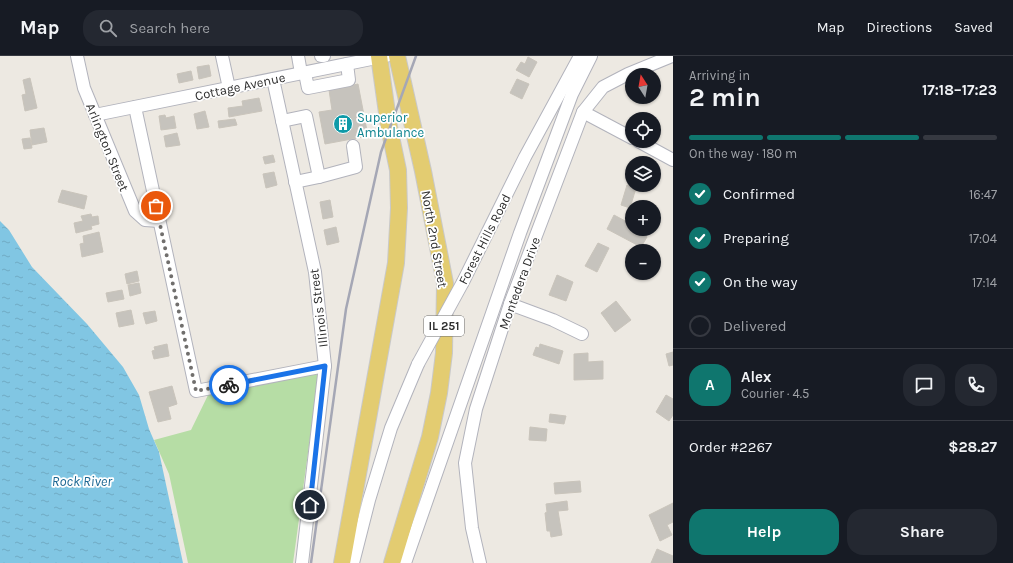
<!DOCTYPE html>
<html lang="en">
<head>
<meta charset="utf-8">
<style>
	:root { --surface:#171b24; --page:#242831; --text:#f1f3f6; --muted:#9ea1a6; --line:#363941; --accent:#0f766e }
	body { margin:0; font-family:Karla,sans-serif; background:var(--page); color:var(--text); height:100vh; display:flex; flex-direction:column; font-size:15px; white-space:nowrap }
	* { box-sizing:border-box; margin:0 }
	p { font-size:13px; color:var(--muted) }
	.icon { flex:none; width:22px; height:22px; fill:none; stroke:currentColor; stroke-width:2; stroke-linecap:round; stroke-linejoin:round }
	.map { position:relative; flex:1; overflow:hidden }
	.sheet { display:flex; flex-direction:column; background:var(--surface); width:340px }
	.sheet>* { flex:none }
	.needle { width:26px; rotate:349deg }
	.tools { position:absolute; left:625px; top:12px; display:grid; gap:8px }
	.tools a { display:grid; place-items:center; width:36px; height:36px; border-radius:50%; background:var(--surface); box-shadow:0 1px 3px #0004; font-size:20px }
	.pin { position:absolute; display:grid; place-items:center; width:34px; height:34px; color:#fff; margin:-17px; border:2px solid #fff; border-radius:50%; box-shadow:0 1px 4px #0007 }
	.courier { position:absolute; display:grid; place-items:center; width:40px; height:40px; margin:-20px; border:3px solid #1a73e8; border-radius:50%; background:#fff; color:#222; box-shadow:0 1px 5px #0007 }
	.summary em { font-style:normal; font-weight:700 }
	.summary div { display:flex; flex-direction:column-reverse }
	.summary { display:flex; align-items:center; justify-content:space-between; height:68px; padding:0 16px }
	h1 { font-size:26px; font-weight:700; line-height:30px }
	.bar { display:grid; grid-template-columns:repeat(4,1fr); gap:6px 4px; align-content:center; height:48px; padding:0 16px }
	.bar i { height:5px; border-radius:3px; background:var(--line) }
	.bar .selected { background:var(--accent) }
	.bar p { grid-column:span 4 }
	.line { display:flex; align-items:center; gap:10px; padding:0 16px; border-top:1px solid var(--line) }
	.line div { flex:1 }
	.round { display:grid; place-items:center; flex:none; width:42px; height:42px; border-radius:16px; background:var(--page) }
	ol { padding:0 16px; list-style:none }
	li { display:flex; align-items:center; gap:12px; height:44px }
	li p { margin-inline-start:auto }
	li .icon { padding:4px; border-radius:50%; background:var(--accent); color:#fff; stroke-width:4 }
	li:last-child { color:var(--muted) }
	li i { width:22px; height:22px; border:2px solid var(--line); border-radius:50% }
	.cta { display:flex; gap:8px; margin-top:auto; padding:8px 16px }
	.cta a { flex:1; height:46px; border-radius:16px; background:var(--accent); color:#fff; font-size:16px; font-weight:700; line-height:46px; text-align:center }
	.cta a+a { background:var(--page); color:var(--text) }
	header { display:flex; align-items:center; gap:24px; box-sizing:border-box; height:56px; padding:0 20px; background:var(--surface); border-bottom:1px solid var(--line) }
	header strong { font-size:19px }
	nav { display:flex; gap:22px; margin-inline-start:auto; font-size:14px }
	.search { width:280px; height:36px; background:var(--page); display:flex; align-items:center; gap:10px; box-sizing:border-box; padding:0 14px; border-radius:16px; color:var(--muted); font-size:15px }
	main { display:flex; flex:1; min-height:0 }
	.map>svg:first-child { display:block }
</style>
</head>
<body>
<header>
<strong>Map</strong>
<div class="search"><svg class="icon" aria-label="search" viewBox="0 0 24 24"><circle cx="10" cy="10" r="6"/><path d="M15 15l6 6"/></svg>Search here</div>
<nav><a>Map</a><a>Directions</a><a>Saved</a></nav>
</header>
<main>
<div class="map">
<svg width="673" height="507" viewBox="0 0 673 507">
	<defs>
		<pattern id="water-ripples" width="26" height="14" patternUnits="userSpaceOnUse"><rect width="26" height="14" fill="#81c6e3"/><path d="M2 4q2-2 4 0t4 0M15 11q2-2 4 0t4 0" fill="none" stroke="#70aac3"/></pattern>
	</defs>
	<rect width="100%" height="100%" fill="#ede9e2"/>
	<polygon fill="#b6dda5" points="319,316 293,507 188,507 169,418 154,384 191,374 210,335"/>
	<polygon fill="url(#water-ripples)" points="0,165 9,174 32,211 87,268 123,311 139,339 149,373 159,396 183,507 0,507"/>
	<g fill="#c6c3bd" stroke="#c9c4bb">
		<polygon points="528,1 537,6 529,21 516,14 521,6 525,8"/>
		<polygon points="209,9 211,20 199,23 197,11"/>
		<polygon points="191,15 193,24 179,27 177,18"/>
		<polygon points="30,22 37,52 25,55 22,39 26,38 23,24"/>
		<polygon points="517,23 529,28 522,43 510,37"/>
		<polygon points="358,28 368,80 325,88 319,56 332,54 329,34"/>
		<polygon points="259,42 262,55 229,61 228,52 243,50 242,45"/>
		<polygon points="205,55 209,71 197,73 194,58"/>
		<polygon points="165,59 166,62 174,60 176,72 161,74 159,60"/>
		<polygon points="235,63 237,69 219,72 218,65"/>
		<polygon points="44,72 47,86 32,89 30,74"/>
		<polygon points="177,77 180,89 166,91 164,80"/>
		<polygon points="30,82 32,92 24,93 22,83"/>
		<polygon points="273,99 275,106 265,108 263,101"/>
		<polygon points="274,116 277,129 266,132 263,118"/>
		<polygon points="627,129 636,132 630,152 621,149"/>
		<polygon points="62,134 87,140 84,153 58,146"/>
		<polygon points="330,144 333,161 323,163 320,146"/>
		<polygon points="91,158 92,161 98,160 99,168 91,170 92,173 76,177 74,167 83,165 81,160"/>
		<polygon points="614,159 629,167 627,170 647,181 641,191 607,173"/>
		<polygon points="336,171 339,186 327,189 324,174"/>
		<polygon points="99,176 103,196 82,201 80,188 84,187 83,180"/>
		<polygon points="598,187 609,192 597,216 585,210"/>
		<polygon points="137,215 139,225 127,228 125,218"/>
		<polygon points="557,219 573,226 566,245 549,239"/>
		<polygon points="139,227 141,237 130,240 128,229"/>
		<polygon points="122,234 124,243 108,246 106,237"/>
		<polygon points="616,245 631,264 615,276 601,257"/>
		<polygon points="131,254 134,268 119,271 116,257"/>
		<polygon points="155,255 157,265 146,268 143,257"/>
		<polygon points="167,288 169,300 154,303 152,295 155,294 154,291"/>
		<polygon points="540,288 563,295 559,308 533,299 536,291 539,292"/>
		<polygon points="673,296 673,309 669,310 666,298"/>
		<polygon points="588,297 588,306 603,305 603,323 574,324 574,298"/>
		<polygon points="172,330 177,348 168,351 171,363 158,366 149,336"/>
		<polygon points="666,339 673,343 673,359 669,365 656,356"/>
		<polygon points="550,358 566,360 564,368 549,366"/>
		<polygon points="530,371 547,373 546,385 529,384"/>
		<polygon points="580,425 581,436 555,438 554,427"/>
		<polygon points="567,445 568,454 558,455 562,479 551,481 550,475 547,475 545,457 547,456 546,448"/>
		<polygon points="673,447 673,466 667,469 672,479 660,485 649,459"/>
		<polygon points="657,493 673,500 673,507 651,507"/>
	</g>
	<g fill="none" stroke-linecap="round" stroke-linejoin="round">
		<defs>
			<g id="minor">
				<polyline points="77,0 84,32 135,155 145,164 159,165"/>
				<polyline points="222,0 229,32"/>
				<polyline points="298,0 301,17"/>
				<polyline points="321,0 324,0"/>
				<polyline points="305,17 308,32 349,24 347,8"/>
				<polyline points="273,23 315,216 325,310 302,507"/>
				<polyline points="135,51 196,335 325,310"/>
				<polyline points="583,56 632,82"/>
				<polyline points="95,59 386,0"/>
				<polyline points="282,65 306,60 319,121 295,126"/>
				<polyline points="638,85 673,104"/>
				<polyline points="319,121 356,111 353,90"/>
				<polyline points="463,226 525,101 580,0"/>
				<polyline points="510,248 553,264 582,278"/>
				<polyline points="353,507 369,444 391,372 418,308"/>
				<polyline points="405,507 520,177 572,38 591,0"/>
				<polyline points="480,507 472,472 465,407 476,353 510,248 583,56 603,31 628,18 672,0"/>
			</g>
			<g id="major">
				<polyline points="342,507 396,207 399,152 398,114 389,71 379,0"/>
				<polyline points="392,507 430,381 439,337 444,297 445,227 423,115 397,0"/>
			</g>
		</defs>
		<use href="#minor" stroke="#b2b3bc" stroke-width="14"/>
		<use href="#major" stroke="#c9c9c9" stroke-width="18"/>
		<use href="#minor" stroke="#fff" stroke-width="12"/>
		<use href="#major" stroke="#e3cc71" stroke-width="16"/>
		<polyline stroke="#a5a7b5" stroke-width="2.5" points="311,507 346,253 381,96 416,0"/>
		<defs>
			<polyline id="minor-bridge" points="418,308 463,226"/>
		</defs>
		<use href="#minor-bridge" stroke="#b2b3bc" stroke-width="14" stroke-linecap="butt"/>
		<use href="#minor-bridge" stroke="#fff" stroke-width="12"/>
	</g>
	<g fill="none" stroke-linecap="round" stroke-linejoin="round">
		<polyline stroke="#716f6d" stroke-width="4" stroke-dasharray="0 7.2" points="156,150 196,335 229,329"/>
		<polyline stroke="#1a73e8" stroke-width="5" points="229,329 325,310 310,449"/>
	</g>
	<defs>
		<symbol id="building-disc" viewBox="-11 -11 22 22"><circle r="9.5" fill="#0f9aa8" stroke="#fff"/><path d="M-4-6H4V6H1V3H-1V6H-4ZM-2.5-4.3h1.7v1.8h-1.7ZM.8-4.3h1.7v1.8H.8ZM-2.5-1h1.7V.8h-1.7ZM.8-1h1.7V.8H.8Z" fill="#fff"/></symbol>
	</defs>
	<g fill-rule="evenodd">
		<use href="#building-disc" x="332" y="57" width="22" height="22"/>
	</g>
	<g text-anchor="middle" stroke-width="3.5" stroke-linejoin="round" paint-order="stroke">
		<rect fill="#fff" stroke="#6d6d6d" stroke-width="1" x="424" y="260" width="40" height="20" rx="3"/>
		<g font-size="12" font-weight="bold" fill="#2e2e2e">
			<text x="444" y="274">IL 251</text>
		</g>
		<g font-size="13" fill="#2e2e2e" stroke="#fff">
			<text transform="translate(240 30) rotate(-12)" y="5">Cottage Avenue</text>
			<text transform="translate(108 91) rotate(68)" y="5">Arlington Street</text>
			<text transform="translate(435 183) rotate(80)" y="5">North 2nd Street</text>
			<text transform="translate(484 183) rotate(-63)" y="5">Forest Hills Road</text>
			<text transform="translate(519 227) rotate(-70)" y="5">Montedera Drive</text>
			<text transform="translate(318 252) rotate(-97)" y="5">Illinois Street</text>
		</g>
		<g font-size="13" fill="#0d838f" stroke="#fff" text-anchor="start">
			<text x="357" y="66">Superior<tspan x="357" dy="15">Ambulance</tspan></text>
		</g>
		<g font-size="14" font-style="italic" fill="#1c6793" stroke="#fff">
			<text x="82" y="430">Rock River</text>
		</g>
	</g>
</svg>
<div class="tools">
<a><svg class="needle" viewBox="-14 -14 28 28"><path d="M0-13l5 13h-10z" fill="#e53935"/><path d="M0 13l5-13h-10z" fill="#9ea1a6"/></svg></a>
<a><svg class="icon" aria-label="locate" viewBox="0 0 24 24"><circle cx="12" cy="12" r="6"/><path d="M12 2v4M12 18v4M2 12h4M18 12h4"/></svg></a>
<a><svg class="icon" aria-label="layers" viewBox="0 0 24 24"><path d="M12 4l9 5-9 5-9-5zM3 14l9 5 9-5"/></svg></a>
<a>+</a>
<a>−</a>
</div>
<div class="pin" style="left:156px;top:150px;background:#ea580c"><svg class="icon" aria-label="bag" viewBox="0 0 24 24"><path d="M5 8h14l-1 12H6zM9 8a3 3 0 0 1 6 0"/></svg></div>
<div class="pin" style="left:310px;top:449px;background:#1f2937"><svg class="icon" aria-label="home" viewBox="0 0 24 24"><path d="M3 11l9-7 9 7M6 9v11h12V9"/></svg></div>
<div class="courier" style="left:229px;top:329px"><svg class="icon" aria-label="bike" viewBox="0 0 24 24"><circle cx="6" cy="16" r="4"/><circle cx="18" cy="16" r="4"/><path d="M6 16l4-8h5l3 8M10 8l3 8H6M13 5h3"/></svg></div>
</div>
<section class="sheet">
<div class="summary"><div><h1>2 min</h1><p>Arriving in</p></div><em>17:18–17:23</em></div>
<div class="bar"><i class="selected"></i><i class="selected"></i><i class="selected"></i><i></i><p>On the way · 180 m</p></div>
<ol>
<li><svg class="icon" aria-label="check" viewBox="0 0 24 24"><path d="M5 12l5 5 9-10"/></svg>Confirmed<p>16:47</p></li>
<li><svg class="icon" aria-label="check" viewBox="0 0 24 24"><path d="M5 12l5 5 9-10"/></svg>Preparing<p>17:04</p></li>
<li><svg class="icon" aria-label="check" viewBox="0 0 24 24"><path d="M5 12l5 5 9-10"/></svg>On the way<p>17:14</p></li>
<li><i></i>Delivered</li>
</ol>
<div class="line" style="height:72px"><b class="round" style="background:var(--accent);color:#fff">A</b><div><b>Alex</b><p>Courier · 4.5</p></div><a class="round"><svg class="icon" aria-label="chat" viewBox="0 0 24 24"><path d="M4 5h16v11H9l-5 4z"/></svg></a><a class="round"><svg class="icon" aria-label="phone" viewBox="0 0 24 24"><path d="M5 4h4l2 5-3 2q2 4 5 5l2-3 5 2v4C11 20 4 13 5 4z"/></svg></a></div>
<div class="line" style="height:52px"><div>Order #2267</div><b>$28.27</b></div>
<div class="cta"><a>Help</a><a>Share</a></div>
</section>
</main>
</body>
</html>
